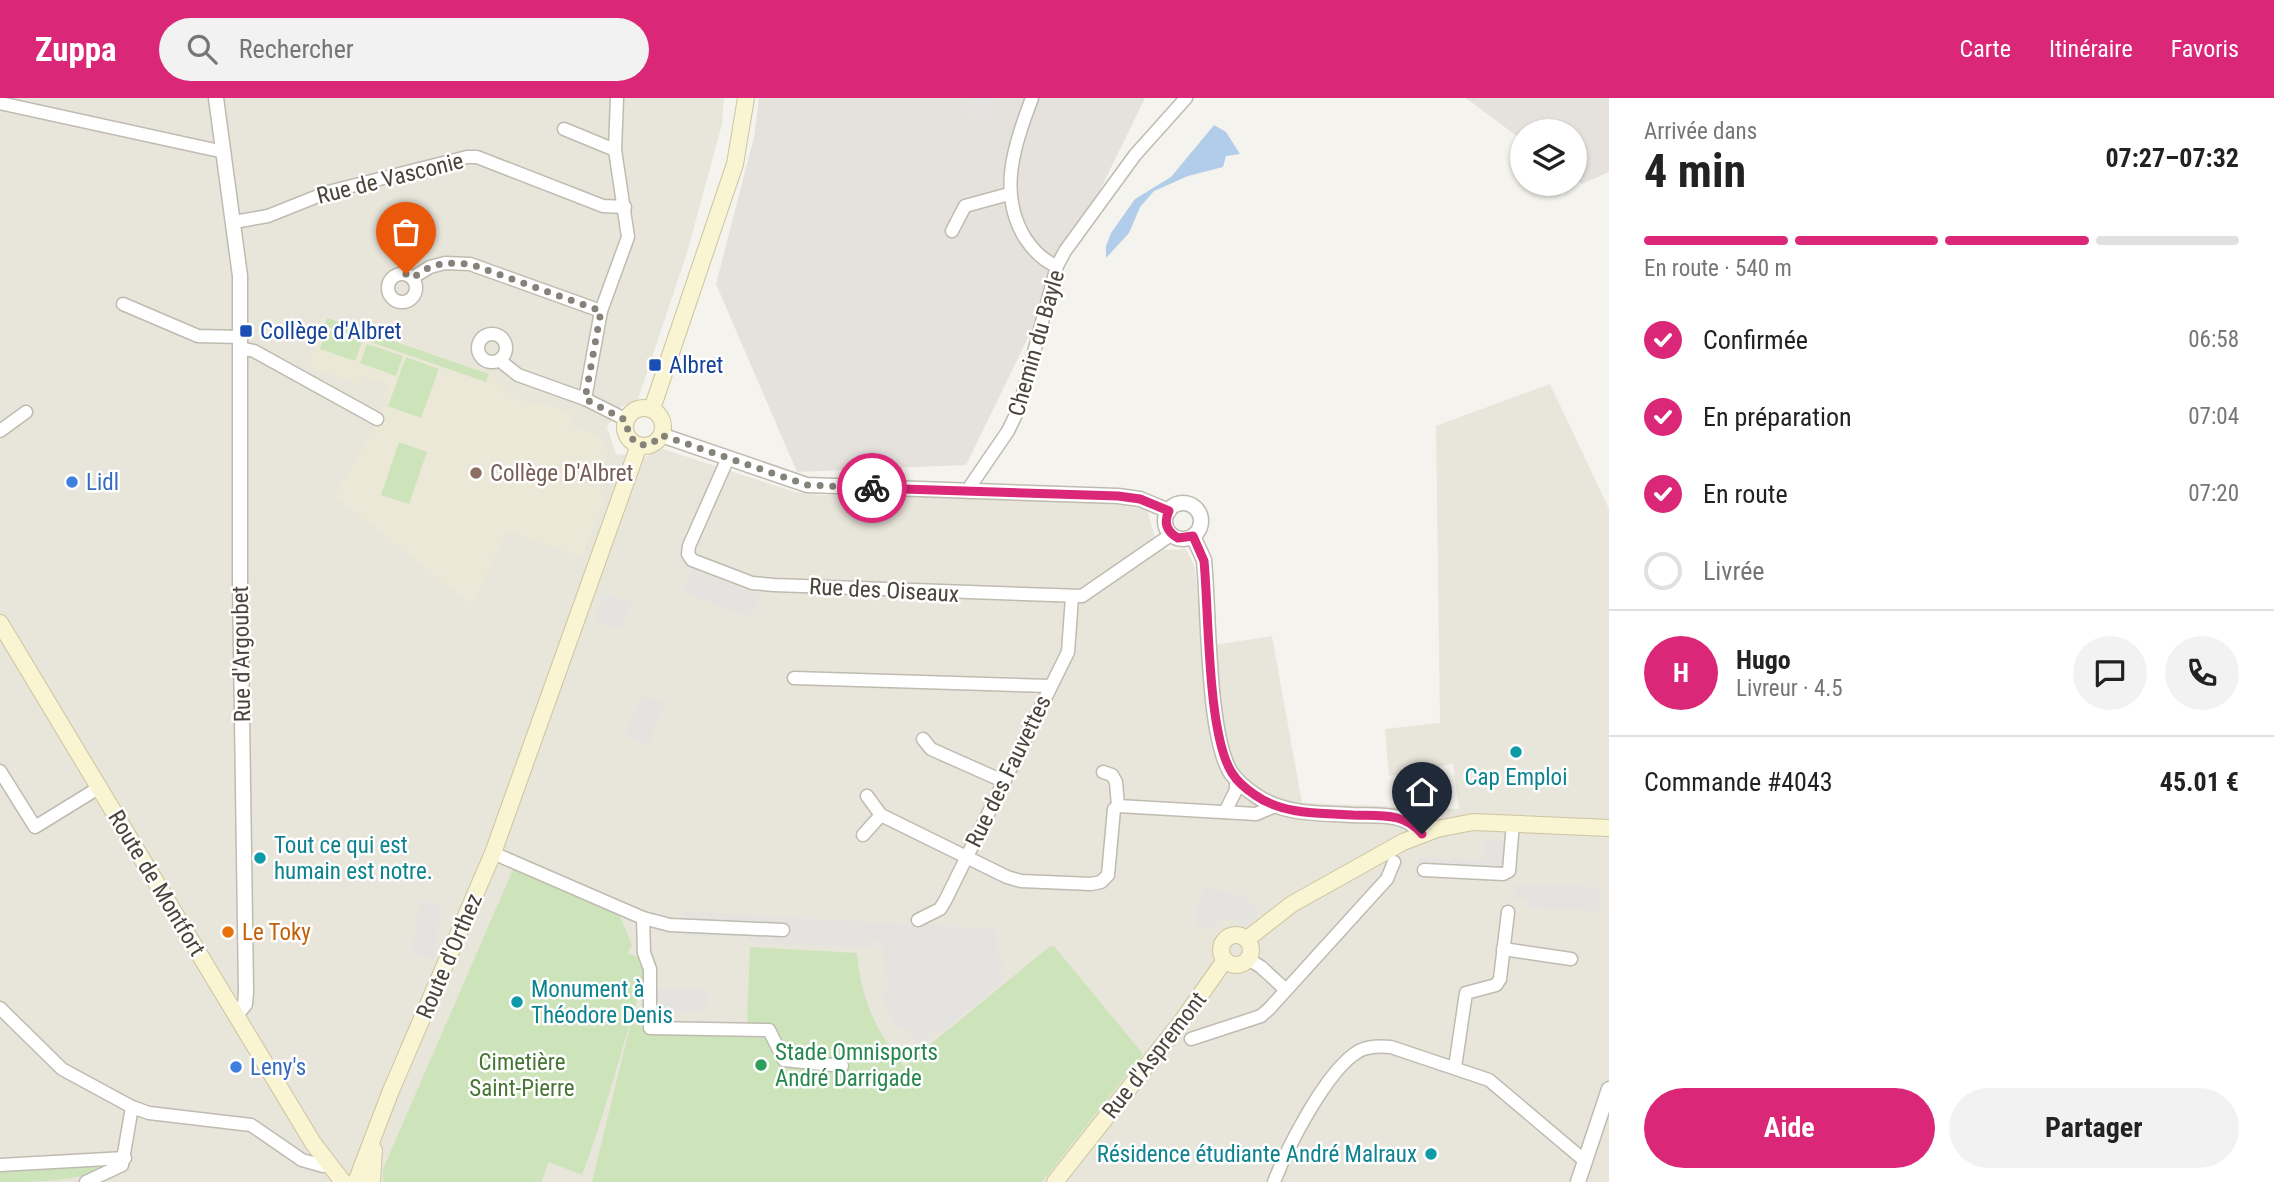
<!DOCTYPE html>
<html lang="fr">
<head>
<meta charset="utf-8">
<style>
	:root { --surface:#fff; --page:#f2f2f2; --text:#222; --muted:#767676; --line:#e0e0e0; --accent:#db2777 }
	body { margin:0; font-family:"Roboto Condensed",sans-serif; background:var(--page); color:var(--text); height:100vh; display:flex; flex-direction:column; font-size:26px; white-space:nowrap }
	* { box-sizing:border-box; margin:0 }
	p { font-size:23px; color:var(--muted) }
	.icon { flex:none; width:38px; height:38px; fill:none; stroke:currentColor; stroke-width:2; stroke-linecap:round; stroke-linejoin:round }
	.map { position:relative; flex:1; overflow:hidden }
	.details { display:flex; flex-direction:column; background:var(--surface); width:665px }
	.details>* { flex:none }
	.fabs { position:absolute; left:1510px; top:21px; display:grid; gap:14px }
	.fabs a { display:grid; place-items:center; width:77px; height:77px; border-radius:50%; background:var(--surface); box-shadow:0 2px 5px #0004; font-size:35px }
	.pin { position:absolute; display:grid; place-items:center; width:60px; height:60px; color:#fff; margin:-72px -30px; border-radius:50% 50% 50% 0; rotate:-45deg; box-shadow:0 0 7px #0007 }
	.pin .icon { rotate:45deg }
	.courier { position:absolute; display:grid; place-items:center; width:70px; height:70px; margin:-35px; border:5px solid #db2777; border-radius:50%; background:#fff; color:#222; box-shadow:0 2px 9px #0007 }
	.summary em { font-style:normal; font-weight:700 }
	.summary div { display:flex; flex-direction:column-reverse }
	.summary { display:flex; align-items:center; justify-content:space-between; height:119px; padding:0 35px }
	h1 { font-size:46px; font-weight:700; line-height:52px }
	.bar { display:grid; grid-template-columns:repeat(4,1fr); gap:10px 7px; align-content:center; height:84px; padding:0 35px }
	.bar i { height:9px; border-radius:5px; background:var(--line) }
	.bar .on { background:var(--accent) }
	.bar p { grid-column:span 4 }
	.line { display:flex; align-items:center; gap:18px; padding:0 35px; border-top:2px solid var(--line) }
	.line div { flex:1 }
	.round { display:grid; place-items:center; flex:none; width:74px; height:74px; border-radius:37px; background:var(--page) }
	ol { padding:0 35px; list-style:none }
	li { display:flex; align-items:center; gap:21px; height:77px }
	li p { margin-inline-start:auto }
	li .icon { padding:7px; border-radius:50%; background:var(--accent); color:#fff; stroke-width:4 }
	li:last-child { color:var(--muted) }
	li i { width:38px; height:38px; border:4px solid var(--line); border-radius:50% }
	.action { display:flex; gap:14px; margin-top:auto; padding:14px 35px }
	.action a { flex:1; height:80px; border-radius:42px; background:var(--accent); color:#fff; font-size:28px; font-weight:700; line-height:80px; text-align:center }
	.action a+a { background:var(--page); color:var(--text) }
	header { display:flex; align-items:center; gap:42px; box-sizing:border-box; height:98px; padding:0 35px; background:var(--accent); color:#fff }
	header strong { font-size:33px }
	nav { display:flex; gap:38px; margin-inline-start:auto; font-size:24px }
	.search { width:490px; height:63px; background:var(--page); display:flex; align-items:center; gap:18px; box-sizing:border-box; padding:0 24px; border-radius:38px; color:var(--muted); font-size:26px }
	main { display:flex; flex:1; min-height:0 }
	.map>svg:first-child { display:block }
</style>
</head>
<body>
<header>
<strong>Zuppa</strong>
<div class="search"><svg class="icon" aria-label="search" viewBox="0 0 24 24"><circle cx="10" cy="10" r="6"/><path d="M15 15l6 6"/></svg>Rechercher</div>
<nav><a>Carte</a><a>Itinéraire</a><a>Favoris</a></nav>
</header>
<main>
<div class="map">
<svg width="1609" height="1084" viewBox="0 0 1609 1084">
	<rect width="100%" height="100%" fill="#f5f3ed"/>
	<polygon fill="#e8e5db" points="0,0 724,0 722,26 687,155 638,301 621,309 607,329 616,356 646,359 660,350 795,394 819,397 1081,402 1147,411 1155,440 1165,452 1186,451 1195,470 1203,549 1272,538 1302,705 1459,711 1453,666 1389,678 1385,631 1440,625 1436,328 1550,286 1609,411 1609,1084 0,1084"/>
	<g fill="#e5e2de">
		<polygon points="759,0 1145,0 966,367 797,374 716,186 754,39"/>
		<polygon points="1466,0 1609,0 1609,74 1582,86 1575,81 1575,33 1522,33 1522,42"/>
	</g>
	<polygon fill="#ece8d8" points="325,218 489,275 514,300 535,307 537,303 573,315 570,327 597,337 603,342 607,355 599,394 605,401 582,459 507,433 472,507 335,398 372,334 388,298 384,296 387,286 362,277 358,287 309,267"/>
	<g fill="#cde4bb">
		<polygon points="327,220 489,276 486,284 324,228"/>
		<polygon points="326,232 362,244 355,263 320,251"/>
		<polygon points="367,246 403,258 396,278 360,265"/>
		<polygon points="406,259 439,271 421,320 388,308"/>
		<polygon points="399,344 427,354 409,406 381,397"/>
		<path d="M515,767L617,811L632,847L628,855L637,859L645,879C622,945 607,1012 582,1077L549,1064L541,1084H383V1071Z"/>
		<path d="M1054,848L1143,956L1042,1084H592L631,924L747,926L750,849L857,855C861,901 875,932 904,968L1049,849Z"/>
		<path d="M104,1067L107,1069C78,1084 35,1084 0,1084V1073Z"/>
	</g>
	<g fill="#e4e3e0">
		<polygon points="969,0 995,0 984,25 963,16"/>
		<polygon points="692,471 760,498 751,520 683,494"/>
		<polygon points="604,495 631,505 621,532 594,522"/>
		<polygon points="641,598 664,605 648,647 625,638"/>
		<polygon points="1485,741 1505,742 1505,766 1501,772 1418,770 1418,760 1484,762"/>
		<polygon points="1514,786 1598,789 1598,795 1601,796 1601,813 1527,810 1527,802 1514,801"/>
		<polygon points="1204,788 1242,798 1260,812 1250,825 1246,822 1241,827 1232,820 1217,823 1217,830 1198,831 1196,814"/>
		<polygon points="420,803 442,807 434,861 412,857"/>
		<polygon points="684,814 996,831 999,859 1005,871 999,874 1005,882 940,935 936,932 917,947 903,928 897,932 881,894 888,892 881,843 875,842 874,850 751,845 749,838 682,838"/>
		<polygon points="656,890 707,892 706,914 655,912"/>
	</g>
	<polygon fill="#b1cde9" points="1214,27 1226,34 1240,56 1226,58 1223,69 1188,78 1154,93 1140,109 1129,135 1106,160 1106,148 1111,135 1135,101 1171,79"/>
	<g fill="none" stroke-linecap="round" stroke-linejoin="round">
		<defs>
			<g id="minor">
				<path d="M1032,0C1015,46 997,94 1025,140C1033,152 1043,163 1057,168"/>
				<polyline points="0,5 224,54"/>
				<polyline points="564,31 615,52"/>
				<polyline points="234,124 268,118 328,94 467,59 477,59 603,108 625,109"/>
				<polyline points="952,133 965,108 1009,96"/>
				<circle cx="402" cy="190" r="14"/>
				<polyline points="412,180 430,169 445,165 470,166 601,213"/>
				<polyline points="123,206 198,238 240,239"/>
				<circle cx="492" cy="250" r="14"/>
				<polyline points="240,250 254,253 377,321"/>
				<polyline points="499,262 518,277 585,301 627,322"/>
				<polyline points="585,301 601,213 628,139 615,52 617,0"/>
				<polyline points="0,333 26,314"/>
				<polyline points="728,360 689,448 688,456 692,462 752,485 774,487 1082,498 1172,436"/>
				<polyline points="970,394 971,387 1008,333 1019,310 1057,168 1065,153 1135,57 1186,0"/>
				<polyline points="794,580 1050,588"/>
				<polyline points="923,641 931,651 1003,683"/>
				<polyline points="0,673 35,729 100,689"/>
				<polyline points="1103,674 1112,677 1116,684 1118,708"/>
				<polyline points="867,698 881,717"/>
				<polyline points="1225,714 1236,692 1236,680"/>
				<polyline points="863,737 881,717 1007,779 1021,783 1091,786 1101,784 1108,777 1114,711 1118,708 1256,716 1275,708"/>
				<polyline points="493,755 643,820 644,855 650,871 650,930 769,932 784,962 842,968"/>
				<polyline points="1424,772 1503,776 1509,773 1513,725"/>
				<polyline points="643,820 670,827 783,832"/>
				<polyline points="918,822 940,811 945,803 1068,554 1072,499"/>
				<polyline points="1503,851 1571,861"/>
				<polyline points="1248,861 1261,869 1286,892"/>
				<polyline points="0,910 62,971 132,1009 149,1015 251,1027 302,1062 323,1068"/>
				<polyline points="1191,941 1261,918 1269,911 1376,793 1387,781 1394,764"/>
				<polyline points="1455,969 1466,895 1496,887 1500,881 1508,814"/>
				<polyline points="0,1067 125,1060"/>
				<polyline points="86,1084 122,1067 132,1009"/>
				<path d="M1274,1084C1287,1050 1327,971 1359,953C1369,948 1379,948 1391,949L1489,982L1585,1063"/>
			</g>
			<g id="tertiary">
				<polyline points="216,0 240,178 240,482 246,894 245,906 236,917"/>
				<polyline points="661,337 807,387 1118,398 1140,401 1169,413"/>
				<circle cx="1183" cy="423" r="18"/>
				<path d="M1193,438L1204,462C1209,512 1207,637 1231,675C1237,683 1246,691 1255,697C1283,717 1320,715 1353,717C1380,718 1404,714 1422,735"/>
				<polyline points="1578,1084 1609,991"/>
			</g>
			<g id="secondary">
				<circle cx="644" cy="329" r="19"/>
				<polyline points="652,311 735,66 746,0"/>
				<polyline points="0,525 313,1045 343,1084"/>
				<circle cx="1236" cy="852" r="15"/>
				<polyline points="1247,841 1292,806 1403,744 1437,731 1473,724 1609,730"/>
				<polyline points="356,1084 390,995 493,755 639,347"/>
				<polyline points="372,1084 374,1052"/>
				<polyline points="1055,1084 1182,923 1225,862"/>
			</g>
		</defs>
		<use href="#minor" stroke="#bfbbb0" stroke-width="15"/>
		<use href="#tertiary" stroke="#bfbbb0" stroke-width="17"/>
		<use href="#secondary" stroke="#ccc5a0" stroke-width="18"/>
		<use href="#minor" stroke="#fff" stroke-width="12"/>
		<use href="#tertiary" stroke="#fff" stroke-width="14"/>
		<use href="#secondary" stroke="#f9f4d2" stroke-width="16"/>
	</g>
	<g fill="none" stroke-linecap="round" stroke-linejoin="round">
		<polyline stroke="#858279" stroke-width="7" stroke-dasharray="0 12.6" points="406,176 412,180 430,169 445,165 470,166 601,213 585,301 627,323 628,337 639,347 652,346 661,337 807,387 872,390"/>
		<path stroke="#db2777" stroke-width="9" d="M872,390L1118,398L1140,401L1169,413C1163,425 1167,434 1178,440L1193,438L1204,463C1209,513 1207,636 1232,675C1237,683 1246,691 1255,697C1283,717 1320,715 1353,717C1380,718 1404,714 1422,736"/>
	</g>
	<g fill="#1a4fb4" stroke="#fff" stroke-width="2.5">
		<rect x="239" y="226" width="14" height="14" rx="3.5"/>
		<rect x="648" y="260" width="14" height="14" rx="3.5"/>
	</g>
	<circle fill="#8d6e63" stroke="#fff" stroke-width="2.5" cx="476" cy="375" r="7"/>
	<g fill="#3f7fe0" stroke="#fff" stroke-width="2.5">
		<circle cx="72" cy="384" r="7"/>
		<circle cx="236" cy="969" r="7"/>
	</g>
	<g fill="#0f9aa8" stroke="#fff" stroke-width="2.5">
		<circle cx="1516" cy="654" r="7"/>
		<circle cx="260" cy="760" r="7"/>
		<circle cx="517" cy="904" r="7"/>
		<circle cx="1431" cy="1056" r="7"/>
	</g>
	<circle fill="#e8710a" stroke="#fff" stroke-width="2.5" cx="228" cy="834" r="7"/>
	<circle fill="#2e9e5b" stroke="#fff" stroke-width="2.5" cx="761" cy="967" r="7"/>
	<g text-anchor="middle" stroke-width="5" stroke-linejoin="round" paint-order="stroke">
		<g font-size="23" fill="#49453b" stroke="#fff">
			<text transform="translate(390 80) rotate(-14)" y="8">Rue de Vasconie</text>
			<text transform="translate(1036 245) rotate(-74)" y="8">Chemin du Bayle</text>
			<text transform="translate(884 492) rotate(3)" y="8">Rue des Oiseaux</text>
			<text transform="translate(241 556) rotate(-91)" y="8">Rue d'Argoubet</text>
			<text transform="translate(1008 673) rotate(-64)" y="8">Rue des Fauvettes</text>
			<text transform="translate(157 785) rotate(59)" y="8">Route de Montfort</text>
			<text transform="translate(449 858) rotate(-67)" y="8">Route d'Orthez</text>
			<text transform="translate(1154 957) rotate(-52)" y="8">Rue d'Aspremont</text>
		</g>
		<g font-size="23" fill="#164399" stroke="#fff" text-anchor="start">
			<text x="260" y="241">Collège d'Albret</text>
			<text x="669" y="275">Albret</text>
		</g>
		<g font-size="23" fill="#785e54" stroke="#fff" text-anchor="start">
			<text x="490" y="383">Collège D'Albret</text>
		</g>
		<g font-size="23" fill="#366cbe" stroke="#fff" text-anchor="start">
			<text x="86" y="392">Lidl</text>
			<text x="250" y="977">Leny's</text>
		</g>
		<g font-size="23" fill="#0d838f" stroke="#fff" text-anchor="start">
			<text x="1516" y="687" text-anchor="middle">Cap Emploi</text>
			<text x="274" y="755">Tout ce qui est<tspan x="274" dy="26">humain est notre.</tspan></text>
			<text x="531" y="899">Monument à<tspan x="531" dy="26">Théodore Denis</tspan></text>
			<text x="1417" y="1064" text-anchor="end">Résidence étudiante André Malraux</text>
		</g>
		<g font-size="23" fill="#c56008" stroke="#fff" text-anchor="start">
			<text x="242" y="842">Le Toky</text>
		</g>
		<g font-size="23" fill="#27864d" stroke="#fff" text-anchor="start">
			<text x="775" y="962">Stade Omnisports<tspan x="775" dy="26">André Darrigade</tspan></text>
		</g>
		<g font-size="23" fill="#467534" stroke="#fff">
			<text x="522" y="972">Cimetière<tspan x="522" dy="26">Saint-Pierre</tspan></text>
		</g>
	</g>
</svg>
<div class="fabs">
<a><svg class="icon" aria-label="layers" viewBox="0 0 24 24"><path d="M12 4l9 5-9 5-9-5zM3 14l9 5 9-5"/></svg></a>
</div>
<div class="pin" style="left:406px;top:176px;background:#ea580c"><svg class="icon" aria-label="bag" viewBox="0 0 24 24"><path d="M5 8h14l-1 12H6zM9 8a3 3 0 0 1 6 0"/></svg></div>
<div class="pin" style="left:1422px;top:736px;background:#1f2937"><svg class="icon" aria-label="home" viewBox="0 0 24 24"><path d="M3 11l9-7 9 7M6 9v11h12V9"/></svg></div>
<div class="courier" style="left:872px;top:390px"><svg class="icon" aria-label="bike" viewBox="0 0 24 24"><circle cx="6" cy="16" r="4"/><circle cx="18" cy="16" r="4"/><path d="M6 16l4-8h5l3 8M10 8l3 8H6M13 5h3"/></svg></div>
</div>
<section class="details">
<div class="summary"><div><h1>4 min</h1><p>Arrivée dans</p></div><em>07:27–07:32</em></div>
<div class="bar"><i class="on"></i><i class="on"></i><i class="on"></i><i></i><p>En route · 540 m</p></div>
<ol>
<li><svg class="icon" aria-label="check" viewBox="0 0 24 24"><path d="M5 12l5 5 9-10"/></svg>Confirmée<p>06:58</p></li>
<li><svg class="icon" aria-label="check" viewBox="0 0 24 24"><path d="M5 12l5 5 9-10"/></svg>En préparation<p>07:04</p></li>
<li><svg class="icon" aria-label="check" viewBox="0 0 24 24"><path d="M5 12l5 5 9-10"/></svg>En route<p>07:20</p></li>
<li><i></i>Livrée</li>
</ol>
<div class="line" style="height:126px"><b class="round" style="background:var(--accent);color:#fff">H</b><div><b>Hugo</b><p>Livreur · 4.5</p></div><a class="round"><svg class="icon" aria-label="chat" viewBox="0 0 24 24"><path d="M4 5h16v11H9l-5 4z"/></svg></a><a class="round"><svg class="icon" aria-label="phone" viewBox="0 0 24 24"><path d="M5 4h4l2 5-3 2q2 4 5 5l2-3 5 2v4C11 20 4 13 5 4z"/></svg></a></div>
<div class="line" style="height:91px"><div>Commande #4043</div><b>45.01 €</b></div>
<div class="action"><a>Aide</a><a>Partager</a></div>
</section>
</main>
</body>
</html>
